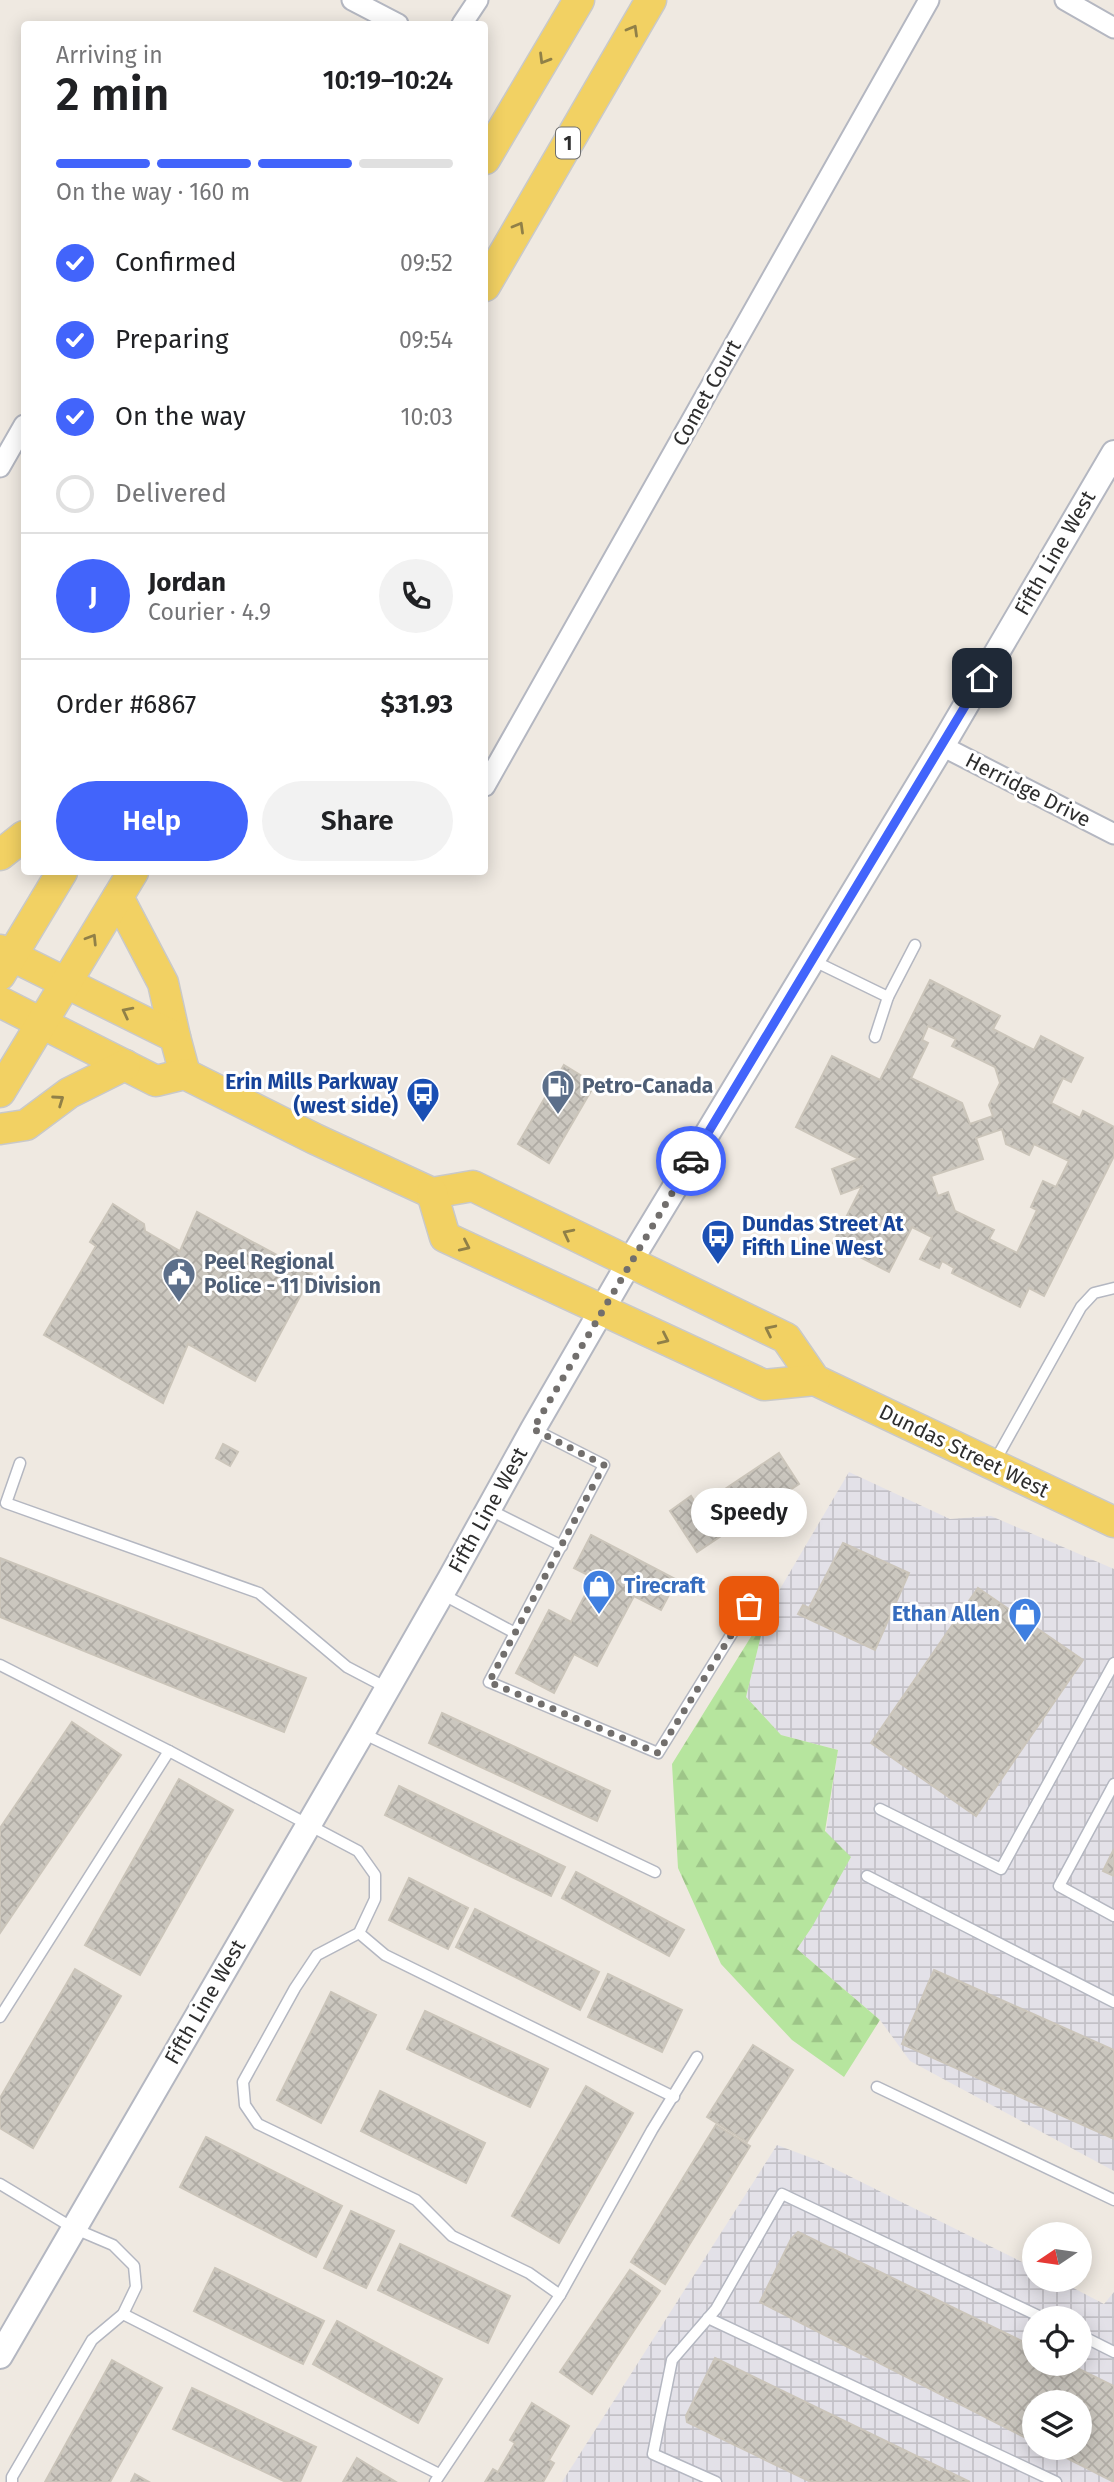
<!DOCTYPE html>
<html lang="en">
<head>
<meta charset="utf-8">
<style>
	:root { --surface:#fff; --page:#f2f2f2; --text:#202124; --muted:#757577; --line:#e0e0e0; --accent:#4264fb }
	body { margin:0; font-family:"Fira Sans",sans-serif; background:var(--page); color:var(--text); height:100vh; display:flex; flex-direction:column; font-size:26px; white-space:nowrap }
	* { box-sizing:border-box; margin:0 }
	p { font-size:23px; color:var(--muted) }
	.icon { flex:none; width:38px; height:38px; fill:none; stroke:currentColor; stroke-width:2; stroke-linecap:round; stroke-linejoin:round }
	.map { position:relative; flex:1; overflow:hidden }
	.side { position:absolute; left:21px; top:21px; width:467px; height:854px; display:flex; flex-direction:column; background:var(--surface); border-radius:7px; box-shadow:0 4px 18px #0003 }
	.side>* { flex:none }
	.needle { width:46px; rotate:257deg }
	.controls { position:absolute; left:1022px; top:2222px; display:grid; gap:14px }
	.controls a { display:grid; place-items:center; width:70px; height:70px; border-radius:50%; background:var(--surface); box-shadow:0 4px 18px #0003; font-size:35px }
	.pin { position:absolute; display:grid; place-items:center; width:60px; height:60px; color:#fff; margin:-30px; border-radius:14px; box-shadow:0 4px 10px #0006 }
	.courier { position:absolute; display:grid; place-items:center; width:70px; height:70px; margin:-35px; border:5px solid #4264fb; border-radius:50%; background:#fff; color:#222; box-shadow:0 2px 9px #0007 }
	.bubble { position:absolute; height:49px; border-radius:24px; background:var(--surface); box-shadow:0 4px 18px #0003; font-size:23px; font-weight:600; line-height:49px; text-align:center }
	.headline em { font-style:normal; font-weight:600 }
	.headline div { display:flex; flex-direction:column-reverse }
	.headline { display:flex; align-items:center; justify-content:space-between; height:119px; padding:0 35px }
	h1 { font-size:46px; font-weight:600; line-height:52px }
	.bar { display:grid; grid-template-columns:repeat(4,1fr); gap:10px 7px; align-content:center; height:84px; padding:0 35px }
	.bar i { height:9px; border-radius:5px; background:var(--line) }
	.bar .selected { background:var(--accent) }
	.bar p { grid-column:span 4 }
	.line { display:flex; align-items:center; gap:18px; padding:0 35px; border-top:2px solid var(--line) }
	.line div { flex:1 }
	.round { display:grid; place-items:center; flex:none; width:74px; height:74px; border-radius:37px; background:var(--page) }
	ol { padding:0 35px; list-style:none }
	li { display:flex; align-items:center; gap:21px; height:77px }
	li p { margin-inline-start:auto }
	li .icon { padding:7px; border-radius:50%; background:var(--accent); color:#fff; stroke-width:4 }
	li:last-child { color:var(--muted) }
	li i { width:38px; height:38px; border:4px solid var(--line); border-radius:50% }
	.button { display:flex; gap:14px; margin-top:auto; padding:14px 35px }
	.button a { flex:1; height:80px; border-radius:42px; background:var(--accent); color:#fff; font-size:28px; font-weight:600; line-height:80px; text-align:center }
	.button a+a { background:var(--page); color:var(--text) }
	.map>svg:first-child { display:block }
</style>
</head>
<body>
<div class="map">
<svg width="1114" height="2482" viewBox="0 0 1114 2482">
	<defs>
		<pattern id="industrial-grid" width="8" height="8" patternUnits="userSpaceOnUse" patternTransform="scale(1.75)"><rect width="8" height="8" fill="#e3e1e8"/><path d="M0 4h8M4 0v8" fill="none" stroke="#c3c1c7"/></pattern>
		<pattern id="forest-firs" width="22" height="20" patternUnits="userSpaceOnUse" patternTransform="scale(1.75)"><rect width="22" height="20" fill="#b6e59e"/><path d="M5 1l3.5 6h-7zM16 11l3.5 6h-7z" fill="#9dc588"/></pattern>
		<pattern id="building-cross-hatch" width="8" height="8" patternUnits="userSpaceOnUse" patternTransform="scale(1.75)"><rect width="8" height="8" fill="#cbc7bf"/><path d="M0 0l8 8M0 8l8-8" fill="none" stroke="#afaba4"/></pattern>
	</defs>
	<rect width="100%" height="100%" fill="#efe9e1"/>
	<g fill="url(#industrial-grid)" fill-rule="evenodd">
		<polygon points="849,1472 950,1519 991,1516 1114,1569 1114,2171 910,2061 880,2020 797,1949 812,1927 838,1750 781,1735 746,1697 767,1611"/>
		<path d="M777,2145L817,2160L1034,2268V2280H1058L1104,2304L1114,2292V2482H562ZM1034,2319H1080V2364H1034ZM1034,2403H1080V2448H1034Z"/>
	</g>
	<polygon fill="url(#forest-firs)" points="767,1611 746,1697 781,1735 838,1750 825,1831 851,1857 812,1927 797,1949 880,2020 844,2077 792,2040 721,1964 678,1868 672,1764"/>
	<g fill="url(#building-cross-hatch)" stroke="#cbc5ba" stroke-width="2" fill-rule="evenodd">
		<path d="M930,980L1000,1016L993,1029L1034,1050L1041,1036L1083,1058L1071,1082L1063,1078L1051,1103L1080,1118L1083,1111L1114,1127V1156L1044,1296L1029,1288L1020,1307L952,1273L954,1268L942,1261L939,1268L920,1259L932,1237L912,1227L889,1272L833,1243L862,1186L841,1194L832,1169L859,1159L796,1127L832,1056L880,1080ZM928,1026L956,1039L952,1046L995,1067L1000,1083L989,1105L993,1116L970,1124L962,1103L911,1078L928,1043L922,1040ZM1002,1129L1006,1144L1029,1155L1034,1144L1069,1161L1056,1187L1043,1181L1031,1207L1037,1210L1017,1253L989,1239L994,1230L955,1211L948,1192L938,1196L931,1176L983,1159L976,1138Z"/>
		<polygon points="564,1065 595,1084 549,1163 518,1144"/>
		<polygon points="113,1204 144,1224 145,1231 180,1251 197,1212 312,1274 255,1381 188,1344 163,1403 44,1335 96,1246 90,1242"/>
		<polygon points="223,1444 238,1452 230,1466 216,1458"/>
		<polygon points="779,1453 799,1484 697,1552 670,1511 691,1496 698,1507"/>
		<polygon points="591,1535 677,1580 661,1610 634,1596 597,1666 574,1654 554,1693 516,1673 549,1610 571,1622 594,1578 574,1568"/>
		<polygon points="843,1543 909,1573 875,1650 798,1614 803,1605 809,1608"/>
		<polygon points="0,1558 306,1678 284,1732 0,1617"/>
		<polygon points="978,1588 1083,1660 976,1816 871,1743"/>
		<polygon points="442,1713 610,1791 597,1821 429,1743"/>
		<polygon points="72,1722 121,1755 0,1933 0,1828"/>
		<polygon points="179,1779 233,1810 140,1975 85,1945"/>
		<polygon points="399,1786 565,1867 551,1896 385,1815"/>
		<polygon points="1114,1849 1114,1876 1103,1871"/>
		<polygon points="576,1872 684,1930 669,1956 562,1898"/>
		<polygon points="409,1878 468,1908 448,1949 389,1920"/>
		<polygon points="475,1909 599,1972 580,2010 456,1947"/>
		<polygon points="75,1969 121,1996 33,2148 0,2128 0,2098"/>
		<polygon points="934,1970 1114,2050 1114,2139 902,2044"/>
		<polygon points="608,1974 682,2010 662,2052 588,2017"/>
		<polygon points="331,1992 376,2015 321,2123 277,2100"/>
		<polygon points="425,2011 548,2069 530,2107 407,2049"/>
		<polygon points="753,2045 793,2070 747,2142 707,2117"/>
		<polygon points="586,2086 633,2113 559,2243 512,2216"/>
		<polygon points="380,2091 485,2143 466,2183 361,2131"/>
		<polygon points="716,2125 750,2146 665,2284 631,2262"/>
		<polygon points="206,2137 342,2206 316,2257 180,2187"/>
		<polygon points="351,2211 394,2231 366,2288 324,2268"/>
		<polygon points="798,2232 1034,2347 1034,2364 1069,2364 1114,2386 1114,2482 1047,2448 1080,2448 1080,2403 1034,2403 1034,2442 760,2302 791,2239"/>
		<polygon points="400,2244 510,2296 488,2343 378,2290"/>
		<polygon points="215,2268 324,2321 303,2364 194,2311"/>
		<polygon points="630,2270 660,2291 592,2394 560,2372"/>
		<polygon points="337,2321 442,2379 418,2423 313,2364"/>
		<polygon points="715,2358 970,2482 811,2482 687,2422 686,2416"/>
		<polygon points="112,2360 162,2388 110,2482 45,2482"/>
		<polygon points="192,2388 316,2447 300,2482 286,2482 173,2429"/>
		<polygon points="532,2403 569,2426 549,2460 554,2463 543,2482 485,2482 493,2469 498,2472 515,2443 510,2440"/>
		<polygon points="357,2458 396,2482 343,2482"/>
		<polygon points="135,2474 149,2482 131,2482"/>
	</g>
	<g fill="none" stroke-linecap="round" stroke-linejoin="round">
		<defs>
			<g id="service">
				<polyline points="814,961 888,997 915,945"/>
				<polyline points="875,1037 888,997"/>
				<polyline points="533,1429 604,1465 489,1682 658,1753 749,1606"/>
				<polyline points="995,1461 1081,1307 1094,1293 1114,1288"/>
				<polyline points="20,1463 6,1503 259,1593 347,1667 387,1688"/>
				<polyline points="490,1510 562,1546"/>
				<polyline points="442,1594 515,1633"/>
				<polyline points="0,1665 169,1751 0,2017"/>
				<polyline points="362,1733 655,1872"/>
				<polyline points="169,1751 358,1851 375,1875 375,1899 359,1933 317,1955 295,1988 243,2082 245,2105 258,2124 416,2200 452,2236 529,2273 560,2295"/>
				<polyline points="1114,1784 1059,1886 1114,1916"/>
				<polyline points="880,1809 1001,1869 1114,1663"/>
				<polyline points="867,1876 1114,2002"/>
				<polyline points="359,1933 385,1955 674,2097"/>
				<polyline points="877,2087 1114,2200"/>
				<polyline points="0,2184 73,2228 113,2245 134,2266 136,2287 123,2314 92,2340 12,2477 12,2482"/>
				<polyline points="123,2314 439,2474"/>
				<polyline points="708,2318 1056,2482"/>
				<polyline points="1080,2335 1114,2352"/>
				<polyline points="435,2482 560,2295 652,2130 697,2057"/>
				<polyline points="716,2482 653,2454 672,2360 716,2309 782,2194 1045,2319"/>
			</g>
			<g id="minor">
				<polyline points="352,0 398,24"/>
				<polyline points="1065,0 1114,28"/>
				<polyline points="462,24 478,0"/>
				<polyline points="0,467 24,425"/>
				<polyline points="942,746 1114,834"/>
				<polyline points="485,786 929,0"/>
			</g>
			<polyline id="tertiary" points="0,2356 362,1733 450,1579 533,1429 629,1263 942,746 1114,453"/>
			<g id="primary">
				<polyline points="485,159 579,0"/>
				<polyline points="485,286 651,0"/>
				<polyline points="0,855 24,836"/>
				<polyline points="118,897 163,983 175,1037"/>
				<polyline points="0,950 175,1037 185,1074"/>
				<polyline points="0,975 62,872"/>
				<polyline points="0,1002 156,1081 185,1074 315,1139 432,1193 473,1186 786,1338 815,1380 1114,1522"/>
				<polyline points="0,1092 133,872"/>
				<polyline points="0,1129 26,1125 69,1093 125,1065"/>
				<polyline points="432,1193 445,1237 764,1385 815,1380"/>
			</g>
		</defs>
		<use href="#service" stroke="#b4b7c1" stroke-width="13"/>
		<use href="#minor" stroke="#b4b7c1" stroke-width="23"/>
		<use href="#tertiary" stroke="#b4b7c1" stroke-width="28"/>
		<use href="#primary" stroke="#c9c9c9" stroke-width="33"/>
		<use href="#service" stroke="#fff" stroke-width="10"/>
		<use href="#minor" stroke="#fff" stroke-width="19"/>
		<use href="#tertiary" stroke="#fff" stroke-width="24"/>
		<use href="#primary" stroke="#f2d163" stroke-width="30"/>
	</g>
	<defs><path id="oneway-chevron" d="M-2-3.5L2.5 0L-2 3.5" fill="none" stroke-width="1.6" stroke-linecap="round" stroke-linejoin="round" transform="scale(1.75)"/></defs>
	<g stroke="#908048">
		<use href="#oneway-chevron" transform="translate(633 30) rotate(-60)"/>
		<use href="#oneway-chevron" transform="translate(544 59) rotate(121)"/>
		<use href="#oneway-chevron" transform="translate(519 227) rotate(-60)"/>
		<use href="#oneway-chevron" transform="translate(92 939) rotate(-58)"/>
		<use href="#oneway-chevron" transform="translate(127 1012) rotate(-153)"/>
		<use href="#oneway-chevron" transform="translate(59 1100) rotate(-35)"/>
		<use href="#oneway-chevron" transform="translate(568 1234) rotate(-153)"/>
		<use href="#oneway-chevron" transform="translate(465 1246) rotate(25)"/>
		<use href="#oneway-chevron" transform="translate(770 1330) rotate(-154)"/>
		<use href="#oneway-chevron" transform="translate(664 1339) rotate(25)"/>
	</g>
	<g fill="none" stroke-linecap="round" stroke-linejoin="round">
		<polyline stroke="#726f6d" stroke-width="7" stroke-dasharray="0 12.6" points="691,1161 533,1429 604,1465 489,1682 658,1753 749,1606"/>
		<polyline stroke="#4264fb" stroke-width="9" points="691,1161 982,678"/>
	</g>
	<defs>
		<symbol id="fuel-pin" viewBox="-11 -11 22 30"><path d="M0 17L-7.5 6A9.5 9.5 0 1 1 7.5 6Z" fill="#5c6f8a" stroke="#fff"/><path d="M-5.5-6h7V0h2V4h1.3V-2.5L3-4.5l.8-.8L6-3V5H2.5V1h-1V6h-7ZM-4.2-4.7v3.2H.2V-4.7Z" fill="#fff"/></symbol>
		<symbol id="bus-pin" viewBox="-11 -11 22 30"><path d="M0 17L-7.5 6A9.5 9.5 0 1 1 7.5 6Z" fill="#1a4fb4" stroke="#fff"/><path d="M-5-6H5V4H4V6H2V4H-2V6H-4V4H-5ZM-3.5-4V0h7V-4ZM-3.5 1.2v1.5H-2V1.2ZM2 1.2v1.5H3.5V1.2Z" fill="#fff"/></symbol>
		<symbol id="civic-pin" viewBox="-11 -11 22 30"><path d="M0 17L-7.5 6A9.5 9.5 0 1 1 7.5 6Z" fill="#5c6f8a" stroke="#fff"/><path d="M-.6-6.5H3V-4.5H.6V-3L4-1V1h2V6H-6V1h2V-1L-.6-3ZM-1.2 2.5V6h2.4V2.5Z" fill="#fff"/></symbol>
		<symbol id="shop-pin" viewBox="-11 -11 22 30"><path d="M0 17L-7.5 6A9.5 9.5 0 1 1 7.5 6Z" fill="#3f7fe0" stroke="#fff"/><path d="M-5-2.5h2.3a2.7 3.5 0 0 1 5.4 0H5L5.5 6h-11ZM-1.5-2.5h3a1.5 2.3 0 0 0-3 0Z" fill="#fff"/></symbol>
	</defs>
	<g fill-rule="evenodd">
		<use href="#fuel-pin" x="539" y="1067" width="38" height="52"/>
		<use href="#bus-pin" x="404" y="1075" width="38" height="52"/>
		<use href="#bus-pin" x="699" y="1217" width="38" height="52"/>
		<use href="#civic-pin" x="160" y="1255" width="38" height="52"/>
		<use href="#shop-pin" x="580" y="1567" width="38" height="52"/>
		<use href="#shop-pin" x="1006" y="1595" width="38" height="52"/>
	</g>
	<g text-anchor="middle" stroke-width="6" stroke-linejoin="round" paint-order="stroke">
		<rect fill="#fff" stroke="#6d6d6d" stroke-width="2" x="556" y="127.5" width="24" height="31" rx="5"/>
		<g font-size="19" font-weight="bold" fill="#2e2e2e">
			<text x="568" y="150">1</text>
		</g>
		<g font-size="21" fill="#2e2e2e" stroke="#fff">
			<text transform="translate(707 393) rotate(-61)" y="7">Comet Court</text>
			<text transform="translate(1055 553) rotate(-60)" y="7">Fifth Line West</text>
			<text transform="translate(1028 790) rotate(27)" y="7">Herridge Drive</text>
			<text transform="translate(964 1451) rotate(26)" y="7">Dundas Street West</text>
			<text transform="translate(488 1510) rotate(-61)" y="7">Fifth Line West</text>
			<text transform="translate(205 2002) rotate(-60)" y="7">Fifth Line West</text>
		</g>
		<g font-size="21" font-weight="bold" fill="#164399" stroke="#fff" text-anchor="end">
			<text x="398" y="1089">Erin Mills Parkway<tspan x="398" dy="24">(west side)</tspan></text>
			<text x="742" y="1231" text-anchor="start">Dundas Street At<tspan x="742" dy="24">Fifth Line West</tspan></text>
		</g>
		<g font-size="21" font-weight="bold" fill="#4e5e75" stroke="#fff" text-anchor="start">
			<text x="582" y="1093">Petro-Canada</text>
			<text x="204" y="1269">Peel Regional<tspan x="204" dy="24">Police - 11 Division</tspan></text>
		</g>
		<g font-size="21" font-weight="bold" fill="#366cbe" stroke="#fff" text-anchor="start">
			<text x="624" y="1593">Tirecraft</text>
			<text x="1000" y="1621" text-anchor="end">Ethan Allen</text>
		</g>
	</g>
</svg>
<div class="controls">
<a><svg class="needle" viewBox="-14 -14 28 28"><path d="M0-13l5 13h-10z" fill="#e53935"/><path d="M0 13l5-13h-10z" fill="#757577"/></svg></a>
<a><svg class="icon" aria-label="locate" viewBox="0 0 24 24"><circle cx="12" cy="12" r="6"/><path d="M12 2v4M12 18v4M2 12h4M18 12h4"/></svg></a>
<a><svg class="icon" aria-label="layers" viewBox="0 0 24 24"><path d="M12 4l9 5-9 5-9-5zM3 14l9 5 9-5"/></svg></a>
</div>
<div class="pin" style="left:749px;top:1606px;background:#ea580c"><svg class="icon" aria-label="bag" viewBox="0 0 24 24"><path d="M5 8h14l-1 12H6zM9 8a3 3 0 0 1 6 0"/></svg></div>
<div class="pin" style="left:982px;top:678px;background:#1f2937"><svg class="icon" aria-label="home" viewBox="0 0 24 24"><path d="M3 11l9-7 9 7M6 9v11h12V9"/></svg></div>
<div class="courier" style="left:691px;top:1161px"><svg class="icon" aria-label="car" viewBox="0 0 24 24"><path d="M5 17H2v-5l4-1 3-4h7l3 4 3 1v5h-3M9 17h6M6 11h13"/><circle cx="7" cy="17" r="2"/><circle cx="17" cy="17" r="2"/></svg></div>
<div class="bubble" style="left:691px;top:1488px;width:116px">Speedy</div>
<section class="side">
<div class="headline"><div><h1>2 min</h1><p>Arriving in</p></div><em>10:19–10:24</em></div>
<div class="bar"><i class="selected"></i><i class="selected"></i><i class="selected"></i><i></i><p>On the way · 160 m</p></div>
<ol>
<li><svg class="icon" aria-label="check" viewBox="0 0 24 24"><path d="M5 12l5 5 9-10"/></svg>Confirmed<p>09:52</p></li>
<li><svg class="icon" aria-label="check" viewBox="0 0 24 24"><path d="M5 12l5 5 9-10"/></svg>Preparing<p>09:54</p></li>
<li><svg class="icon" aria-label="check" viewBox="0 0 24 24"><path d="M5 12l5 5 9-10"/></svg>On the way<p>10:03</p></li>
<li><i></i>Delivered</li>
</ol>
<div class="line" style="height:126px"><b class="round" style="background:var(--accent);color:#fff">J</b><div><b>Jordan</b><p>Courier · 4.9</p></div><a class="round"><svg class="icon" aria-label="phone" viewBox="0 0 24 24"><path d="M5 4h4l2 5-3 2q2 4 5 5l2-3 5 2v4C11 20 4 13 5 4z"/></svg></a></div>
<div class="line" style="height:91px"><div>Order #6867</div><b>$31.93</b></div>
<div class="button"><a>Help</a><a>Share</a></div>
</section>
</div>
</body>
</html>
